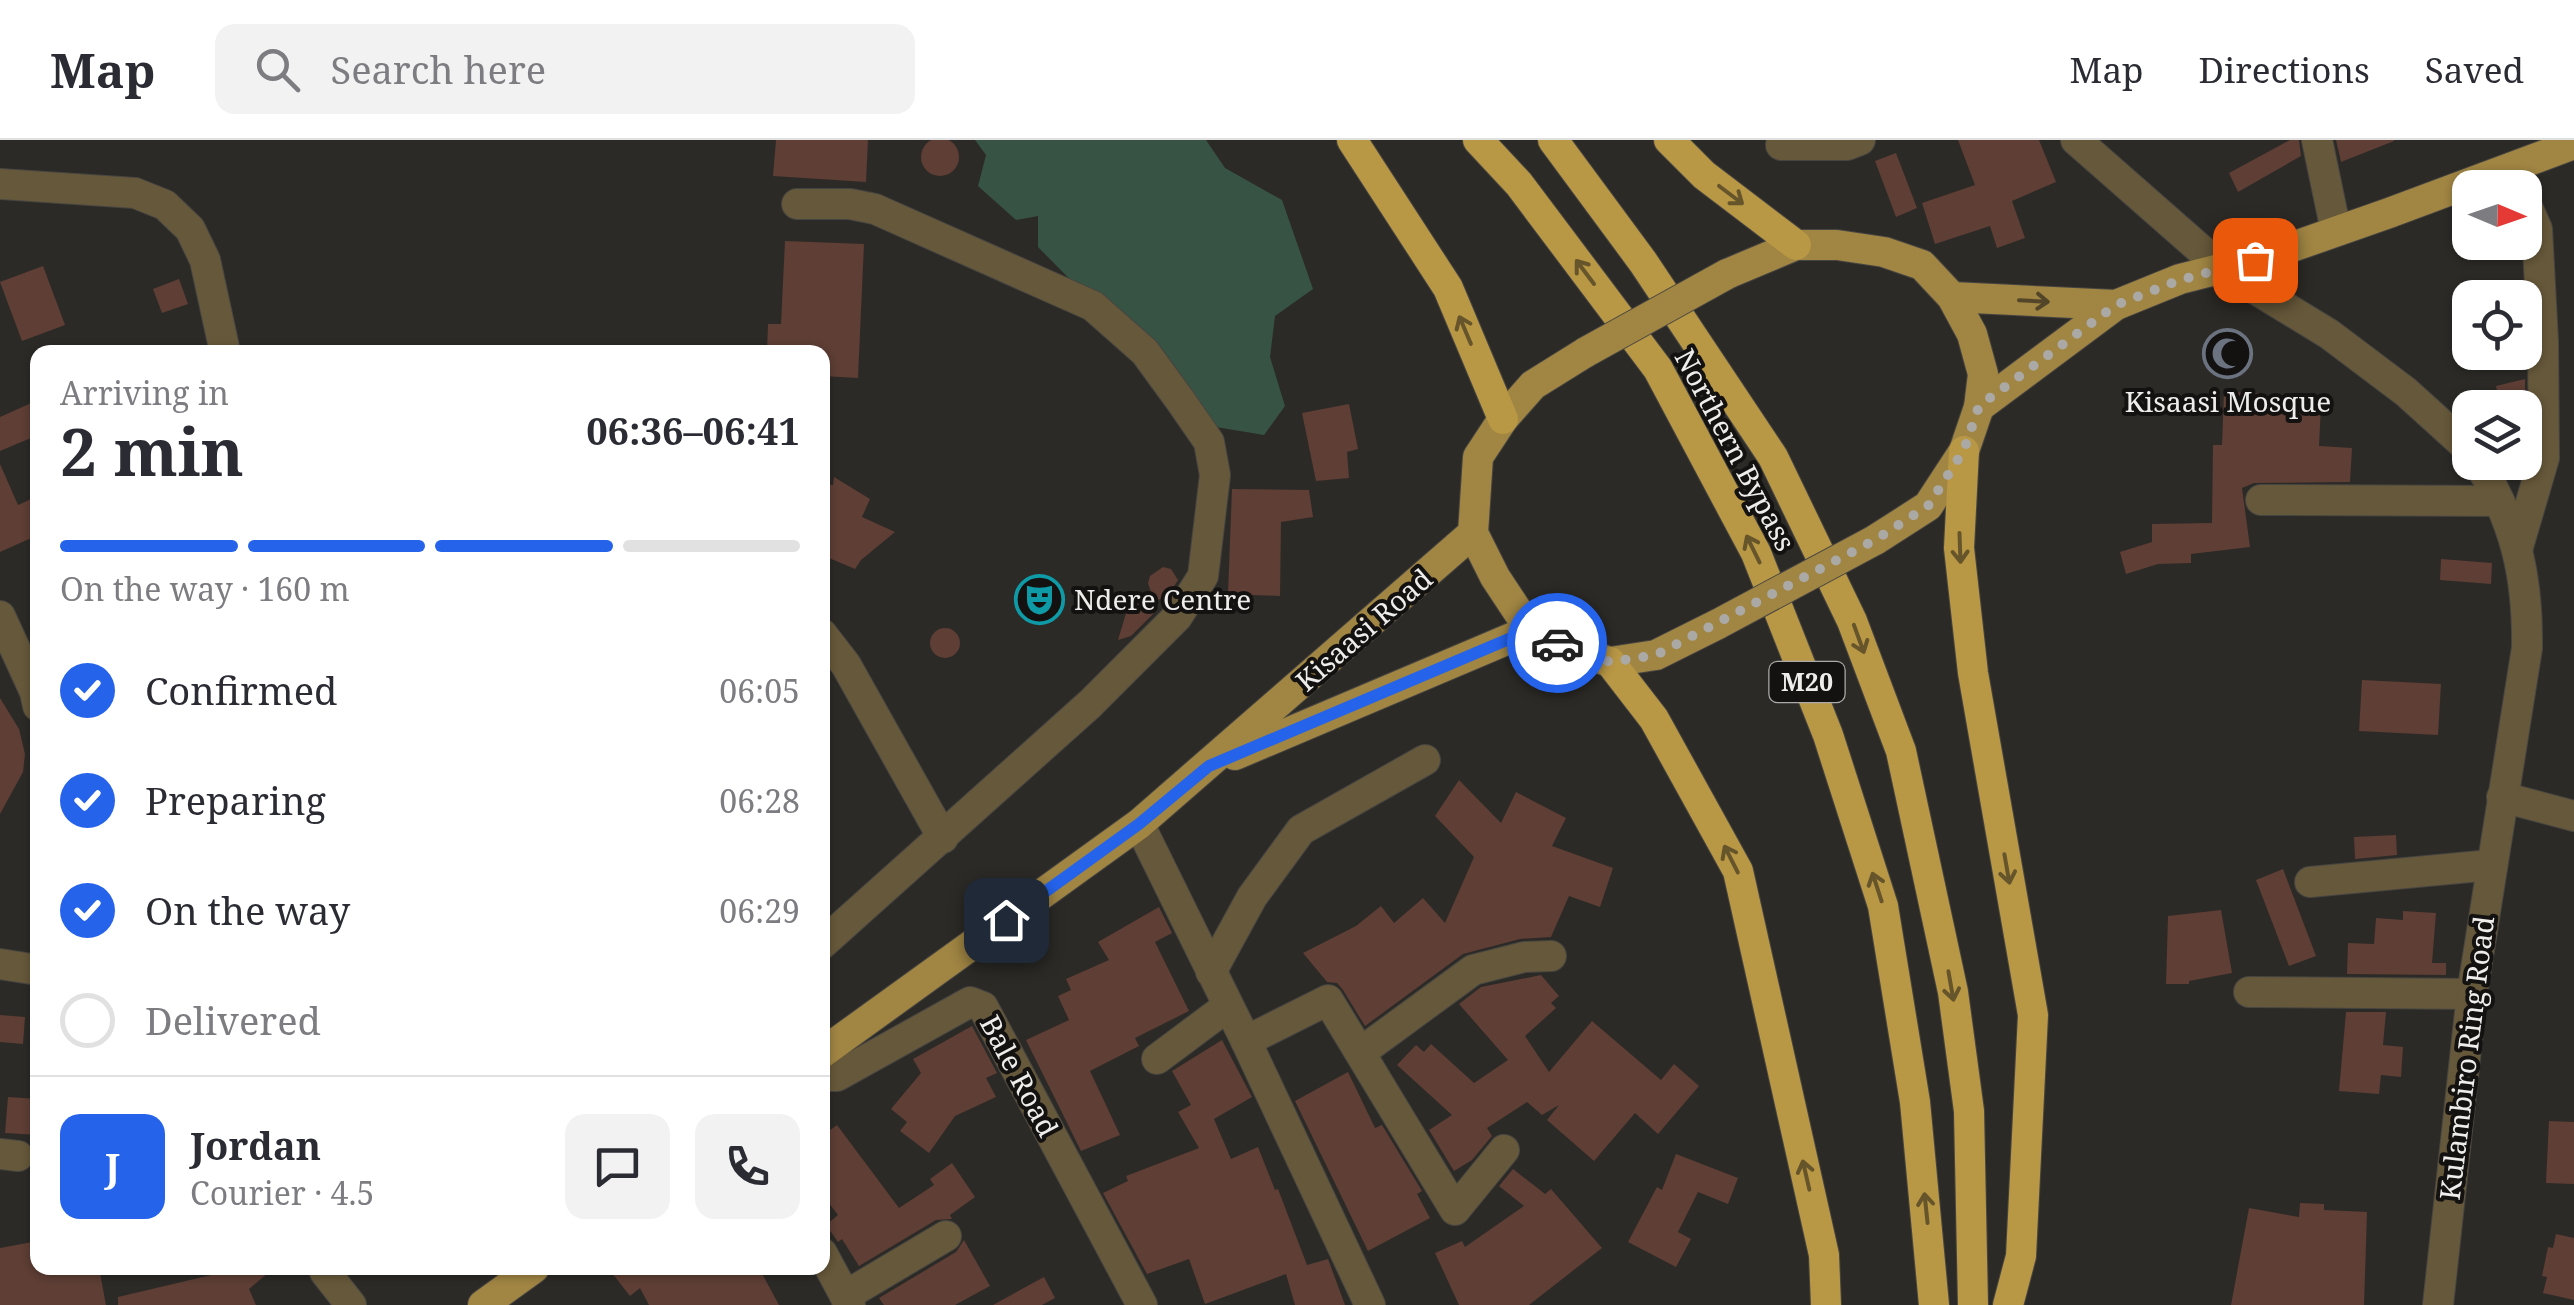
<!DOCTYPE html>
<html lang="en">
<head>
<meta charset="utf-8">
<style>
	:root { --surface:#fff; --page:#f2f2f3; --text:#2b2b33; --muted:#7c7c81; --line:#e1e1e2; --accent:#2563eb }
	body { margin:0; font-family:"Noto Serif",serif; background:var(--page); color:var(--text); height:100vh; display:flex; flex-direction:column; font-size:38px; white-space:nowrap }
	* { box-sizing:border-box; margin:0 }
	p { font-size:32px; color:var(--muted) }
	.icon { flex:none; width:55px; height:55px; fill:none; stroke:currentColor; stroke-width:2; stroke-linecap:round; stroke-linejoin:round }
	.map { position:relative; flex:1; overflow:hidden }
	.details { position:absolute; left:30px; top:205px; width:800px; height:930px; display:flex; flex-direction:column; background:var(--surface); border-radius:20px; box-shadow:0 2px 8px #0004 }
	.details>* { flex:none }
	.needle { width:65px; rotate:92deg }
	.tools { position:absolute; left:2452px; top:30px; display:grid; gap:20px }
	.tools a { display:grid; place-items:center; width:90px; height:90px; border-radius:20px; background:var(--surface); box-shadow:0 2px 8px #0004; font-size:50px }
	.pin { position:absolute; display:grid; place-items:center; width:85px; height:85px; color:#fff; margin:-42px; border-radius:20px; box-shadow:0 5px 15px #0006 }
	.courier { position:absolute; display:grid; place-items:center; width:100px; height:100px; margin:-50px; border:8px solid #2563eb; border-radius:50%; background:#fff; color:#222; box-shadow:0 2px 12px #0007 }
	.headline em { font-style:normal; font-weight:700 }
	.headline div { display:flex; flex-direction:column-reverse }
	.headline { display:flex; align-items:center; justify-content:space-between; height:170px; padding:0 30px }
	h1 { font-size:65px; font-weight:700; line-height:75px }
	.bar { display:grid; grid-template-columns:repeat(4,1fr); gap:15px 10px; align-content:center; height:120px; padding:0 30px }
	.bar i { height:12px; border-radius:8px; background:var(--line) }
	.bar .active { background:var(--accent) }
	.bar p { grid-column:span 4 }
	.line { display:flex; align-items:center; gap:25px; padding:0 30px; border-top:2px solid var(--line) }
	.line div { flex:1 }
	.round { display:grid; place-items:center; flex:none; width:105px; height:105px; border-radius:20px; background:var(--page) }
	ol { padding:0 30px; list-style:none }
	li { display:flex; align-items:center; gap:30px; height:110px }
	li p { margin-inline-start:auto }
	li .icon { padding:10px; border-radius:50%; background:var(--accent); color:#fff; stroke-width:4 }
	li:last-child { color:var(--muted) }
	li i { width:55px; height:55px; border:5px solid var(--line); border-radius:50% }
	header { display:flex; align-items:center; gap:60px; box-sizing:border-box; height:140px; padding:0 50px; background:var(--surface); border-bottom:2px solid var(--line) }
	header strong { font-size:48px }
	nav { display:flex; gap:55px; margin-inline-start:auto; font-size:35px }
	.search { width:700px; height:90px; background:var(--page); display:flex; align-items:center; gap:25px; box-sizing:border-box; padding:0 35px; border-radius:20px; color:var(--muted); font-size:38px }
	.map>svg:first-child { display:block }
</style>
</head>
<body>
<header>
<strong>Map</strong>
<div class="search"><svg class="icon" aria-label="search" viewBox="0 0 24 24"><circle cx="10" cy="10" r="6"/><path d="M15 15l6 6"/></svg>Search here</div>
<nav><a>Map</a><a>Directions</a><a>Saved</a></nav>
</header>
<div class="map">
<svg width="2574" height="1165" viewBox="0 0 2574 1165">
	<rect width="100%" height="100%" fill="#2c2a26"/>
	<polygon fill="#375344" points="975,0 1206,0 1225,28 1282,60 1313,149 1275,176 1270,217 1285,266 1264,295 1216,287 1038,107 1038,76 1016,80 978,46 986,15"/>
	<g fill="#5e3e35">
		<circle cx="940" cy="17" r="19"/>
		<polygon points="776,0 868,0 866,42 773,36"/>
		<polygon points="1958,0 2039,0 2056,42 2012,61 2025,98 1997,108 1990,86 1935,104 1922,63 1975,45"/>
		<polygon points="2290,0 2299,0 2301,16 2238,52 2229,33"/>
		<polygon points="2336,0 2394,0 2394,1 2341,22"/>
		<polygon points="1896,13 1917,68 1896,77 1875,21"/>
		<polygon points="785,101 864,104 858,238 822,236 822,212 767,212 768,184 781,184"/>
		<polygon points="43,126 65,185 22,201 0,142"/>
		<polygon points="179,139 188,164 162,173 153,149"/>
		<polygon points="2525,239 2525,268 2501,268 2496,246"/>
		<polygon points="2224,252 2259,253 2259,260 2321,264 2319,306 2352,308 2350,342 2254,343 2242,348 2250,407 2191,414 2191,423 2158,424 2126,434 2120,412 2152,402 2152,384 2212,383 2213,305 2222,305"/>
		<polygon points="38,260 38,295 0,311 0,277"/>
		<polygon points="1349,264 1358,309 1347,312 1349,338 1316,341 1302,273"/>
		<polygon points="0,324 18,365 38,356 38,395 0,412"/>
		<polygon points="834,337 870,359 862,377 895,392 861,420 855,429 822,415 822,344 833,345"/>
		<polygon points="1232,349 1309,350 1313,377 1281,382 1280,456 1228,454"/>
		<polygon points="2441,419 2492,423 2491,444 2440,440"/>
		<polygon points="1163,427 1171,429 1178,440 1167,457 1154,461 1148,443 1150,436"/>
		<polygon points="1151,460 1154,473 1131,496 1118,500 1127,470 1133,465"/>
		<circle cx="945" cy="503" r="15"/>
		<polygon points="2362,540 2441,544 2438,595 2359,591"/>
		<polygon points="0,558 19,589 25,614 23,632 0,674"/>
		<polygon points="1459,640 1501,683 1516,652 1566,678 1552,706 1613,728 1600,767 1569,756 1551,797 1520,799 1463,814 1365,886 1343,850 1337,843 1327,842 1303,813 1356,786 1381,766 1394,783 1423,758 1445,783 1474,717 1435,676"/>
		<polygon points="2396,695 2397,715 2355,719 2354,697"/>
		<polygon points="2283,729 2316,816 2289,826 2256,740"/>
		<polygon points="1159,767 1172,793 1155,802 1189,871 1135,898 1139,906 1090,931 1120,995 1081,1011 1026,900 1069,880 1058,856 1071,850 1066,839 1109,820 1098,802"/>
		<polygon points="2221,770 2232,833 2189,841 2189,844 2166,844 2168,776"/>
		<polygon points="2403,771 2436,773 2432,823 2446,823 2446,835 2347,834 2348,803 2374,804 2376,778 2403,780"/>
		<polygon points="1541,835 1559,856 1551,863 1556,868 1525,896 1549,932 1592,881 1661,940 1674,924 1699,946 1658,994 1635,973 1594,1021 1547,980 1559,965 1542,975 1527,962 1487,988 1492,996 1472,1020 1454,1031 1429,990 1452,975 1397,925 1416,905 1424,912 1431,904 1474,943 1508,920 1459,864 1481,847"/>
		<polygon points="2346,872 2386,872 2383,905 2403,907 2401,937 2381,935 2379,954 2339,951"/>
		<polygon points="0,875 25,877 23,904 0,902"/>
		<polygon points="972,886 997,933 986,938 996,957 955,976 929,1013 900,991 907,982 891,969 921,933 913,919"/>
		<polygon points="1222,900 1252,957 1214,979 1231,1019 1258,1007 1275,1050 1278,1049 1307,1125 1328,1119 1345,1165 1295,1165 1286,1134 1205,1164 1189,1119 1147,1134 1103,1053 1128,1041 1126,1036 1199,1008 1178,972 1191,965 1172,931"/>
		<polygon points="1348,932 1375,988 1382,985 1422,1051 1417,1054 1430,1078 1368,1111 1295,961"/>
		<polygon points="8,957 38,959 38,995 5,993"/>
		<polygon points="2549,981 2574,982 2574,1044 2546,1043"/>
		<polygon points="837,985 899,1068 934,1045 930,1039 952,1023 975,1057 950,1075 952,1079 936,1080 859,1126 842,1099 838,1102 826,1085 838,1075 822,1054 822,996"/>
		<polygon points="1676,1014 1738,1038 1728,1064 1698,1052 1678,1092 1691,1099 1676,1127 1628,1102 1657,1047 1662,1050"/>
		<polygon points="1513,1029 1545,1054 1551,1049 1602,1108 1529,1165 1459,1165 1435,1113 1462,1101 1465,1107 1524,1066 1499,1046"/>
		<polygon points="2300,1063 2324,1064 2324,1070 2367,1072 2364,1165 2231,1165 2249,1068 2299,1077"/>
		<polygon points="2556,1094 2574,1098 2574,1160 2543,1153 2547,1137 2542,1136 2548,1107 2553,1108"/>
		<polygon points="964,1100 990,1146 955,1165 884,1165 879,1158 956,1112"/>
		<polygon points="38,1101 38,1128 99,1128 106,1165 0,1165 0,1108"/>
		<polygon points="241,1128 274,1128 249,1149 256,1165 118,1165 118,1157"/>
		<polygon points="608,1128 759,1128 779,1165 649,1165 640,1148 630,1156"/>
		<polygon points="1044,1137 1055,1158 1042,1165 993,1165"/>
	</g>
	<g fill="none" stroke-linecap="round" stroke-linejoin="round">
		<defs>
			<g id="minor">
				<polyline points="2076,0 2224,130 2329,194 2406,252 2470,310"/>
				<polyline points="2317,0 2336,91"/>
				<polyline points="1781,5 1847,5 1860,0"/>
				<polyline points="0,44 135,53 165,65 190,89 205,120 225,212"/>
				<polyline points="797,64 850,64 875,69 1093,166 1145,212 1180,260 1209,302 1215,335 1203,436 1177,477 1090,564 822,804"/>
				<polyline points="2261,360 2499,361"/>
				<polyline points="2517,410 2544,318 2543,201 2537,89 2525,62"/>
				<polyline points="0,476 35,552 38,566"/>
				<polyline points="822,494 846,525 943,698"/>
				<polyline points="2502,657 2574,676"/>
				<polyline points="1139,684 1246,901 1370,1165"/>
				<polyline points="2310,742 2491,725"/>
				<polyline points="0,824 38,830"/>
				<polyline points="1211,832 1252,757 1301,690 1425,620"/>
				<polyline points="2249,852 2472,854"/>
				<polyline points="1246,901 1328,860 1455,1070 1504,1010"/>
				<polyline points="1361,912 1473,830 1524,817 1551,816"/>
				<polyline points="1157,919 1228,866"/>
				<polyline points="822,936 837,936 970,862 983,867 1142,1165"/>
				<polyline points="0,1014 18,1016"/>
				<polyline points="822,1113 850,1165"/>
				<polyline points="325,1132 351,1165"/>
				<polyline points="845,1156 946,1096"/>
				<path d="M2438,1165L2472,854L2527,508C2528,437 2516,383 2478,322"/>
			</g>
			<g id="major">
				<polyline points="1727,134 1796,105 1837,105 1884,112 1922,125 1952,157 1972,194 1983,234 1979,267 1964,311 1928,366 1875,400"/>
				<polyline points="1952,157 2116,165"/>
				<polyline points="1586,212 1533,245 1503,279 1478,317 1473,393 1495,437 1530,490 1571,509 1610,522 1656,515 1718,484"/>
				<polyline points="1979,267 2116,165 2180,139 2255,120 2389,73 2574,4"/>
				<polyline points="1235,615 1530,490"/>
				<polyline points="822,913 1139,684 1473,393"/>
				<polyline points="483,1165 534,1128"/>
			</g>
			<g id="highway">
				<polyline points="1352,0 1448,148 1503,279"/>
				<polyline points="1478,0 1519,44 1658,229 1756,413 1828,595 1883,766 1915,962 1934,1165"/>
				<polyline points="1553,0 1643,122 1773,317 1852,481 1901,611 1953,852 1969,971 1973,1165"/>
				<polyline points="1669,0 1704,35 1796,105"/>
				<polyline points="1964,311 1959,408 1973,533 2033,875 2021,1116 2008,1165"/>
				<polyline points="1610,522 1654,579 1738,731 1824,1115 1826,1165"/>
			</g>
		</defs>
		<use href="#minor" stroke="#474542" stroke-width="32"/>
		<use href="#major" stroke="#474542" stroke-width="32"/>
		<use href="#highway" stroke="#474542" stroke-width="32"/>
		<use href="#minor" stroke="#66583a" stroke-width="30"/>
		<use href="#major" stroke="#a08543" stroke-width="30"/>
		<use href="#highway" stroke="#b89745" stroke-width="30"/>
		<defs>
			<g id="major-bridge">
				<polyline points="1586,212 1727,134"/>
				<polyline points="1718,484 1875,400"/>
			</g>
		</defs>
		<use href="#major-bridge" stroke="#474542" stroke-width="32" stroke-linecap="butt"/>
		<use href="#major-bridge" stroke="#a08543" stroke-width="30"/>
	</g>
	<defs><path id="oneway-shaft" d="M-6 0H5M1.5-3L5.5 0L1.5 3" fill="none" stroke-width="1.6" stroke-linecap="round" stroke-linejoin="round" transform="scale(2.5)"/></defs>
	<g stroke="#66542b">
		<use href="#oneway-shaft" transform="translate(1731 55) rotate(37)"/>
		<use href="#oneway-shaft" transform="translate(1585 132) rotate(-127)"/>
		<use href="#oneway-shaft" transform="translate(1465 190) rotate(-113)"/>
		<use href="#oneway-shaft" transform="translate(1960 408) rotate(88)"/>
		<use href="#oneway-shaft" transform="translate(1753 409) rotate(-116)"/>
		<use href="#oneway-shaft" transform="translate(1859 499) rotate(70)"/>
		<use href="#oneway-shaft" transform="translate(1731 719) rotate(-117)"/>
		<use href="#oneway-shaft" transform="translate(2007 729) rotate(80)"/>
		<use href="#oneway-shaft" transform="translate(1877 747) rotate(-108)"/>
		<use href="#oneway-shaft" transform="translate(1951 846) rotate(80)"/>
		<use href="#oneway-shaft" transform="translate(1806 1035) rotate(-103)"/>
		<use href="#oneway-shaft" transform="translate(1926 1068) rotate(-96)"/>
	</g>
	<use stroke="#534628" href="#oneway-shaft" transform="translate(2034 161) rotate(3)"/>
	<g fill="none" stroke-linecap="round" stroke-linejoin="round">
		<polyline stroke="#aba9a6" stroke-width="10" stroke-dasharray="0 18" points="1557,503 1610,522 1656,515 1875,400 1928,366 1964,310 1979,266 2116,165 2180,140 2255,120"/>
		<polyline stroke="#2563eb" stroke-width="12" points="1006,780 1139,684 1209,626 1530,490 1557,503"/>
	</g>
	<defs>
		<symbol id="mosque-ring" viewBox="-11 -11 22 22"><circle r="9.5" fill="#141211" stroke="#6b7280" stroke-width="1.5"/><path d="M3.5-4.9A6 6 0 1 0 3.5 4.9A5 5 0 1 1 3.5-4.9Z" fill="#6b7280"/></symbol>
		<symbol id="theatre-ring" viewBox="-11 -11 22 22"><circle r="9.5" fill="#141211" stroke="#0f9aa8" stroke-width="1.5"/><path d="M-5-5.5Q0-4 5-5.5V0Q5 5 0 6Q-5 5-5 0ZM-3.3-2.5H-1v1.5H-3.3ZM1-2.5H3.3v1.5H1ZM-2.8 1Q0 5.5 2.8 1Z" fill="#0f9aa8"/></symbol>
	</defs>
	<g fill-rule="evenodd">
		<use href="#mosque-ring" x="2200" y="186" width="55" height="55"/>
		<use href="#theatre-ring" x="1012" y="432" width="55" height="55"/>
	</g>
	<g text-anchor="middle" stroke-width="8" stroke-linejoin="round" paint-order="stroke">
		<rect fill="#141211" stroke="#adabaa" stroke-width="2.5" x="1769.5" y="522" width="75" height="40" rx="8"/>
		<g font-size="25" font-weight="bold" fill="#efedeb">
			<text x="1807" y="551">M20</text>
		</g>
		<g font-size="28" fill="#efedeb" stroke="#141211">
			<text x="2228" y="272">Kisaasi Mosque</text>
			<text x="1074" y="470" text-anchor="start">Ndere Centre</text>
		</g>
		<g font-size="28" fill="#efedeb" stroke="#141211">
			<text transform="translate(1735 310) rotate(62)" y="10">Northern Bypass</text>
			<text transform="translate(1364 490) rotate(-41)" y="10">Kisaasi Road</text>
			<text transform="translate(2467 918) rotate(-83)" y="10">Kulambiro Ring Road</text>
			<text transform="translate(1019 936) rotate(62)" y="10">Bale Road</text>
		</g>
	</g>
</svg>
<div class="tools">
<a><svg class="needle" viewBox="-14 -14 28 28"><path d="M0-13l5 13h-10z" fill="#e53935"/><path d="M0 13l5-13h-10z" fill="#7c7c81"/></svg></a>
<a><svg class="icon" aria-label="locate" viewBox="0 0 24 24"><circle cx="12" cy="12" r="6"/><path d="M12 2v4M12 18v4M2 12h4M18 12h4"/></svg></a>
<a><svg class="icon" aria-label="layers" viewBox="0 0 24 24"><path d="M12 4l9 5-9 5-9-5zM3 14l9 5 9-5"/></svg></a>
</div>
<div class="pin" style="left:2255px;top:120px;background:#ea580c"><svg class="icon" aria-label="bag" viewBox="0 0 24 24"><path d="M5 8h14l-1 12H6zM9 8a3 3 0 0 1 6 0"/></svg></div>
<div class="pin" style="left:1006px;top:780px;background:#1f2937"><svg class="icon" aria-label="home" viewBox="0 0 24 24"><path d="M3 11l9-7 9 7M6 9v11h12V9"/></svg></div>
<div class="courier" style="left:1557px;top:503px"><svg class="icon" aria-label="car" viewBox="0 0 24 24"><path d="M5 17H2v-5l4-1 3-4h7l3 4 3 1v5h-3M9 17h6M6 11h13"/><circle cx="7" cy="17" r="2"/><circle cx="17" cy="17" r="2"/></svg></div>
<section class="details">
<div class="headline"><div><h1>2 min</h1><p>Arriving in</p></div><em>06:36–06:41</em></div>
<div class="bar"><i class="active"></i><i class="active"></i><i class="active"></i><i></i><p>On the way · 160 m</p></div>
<ol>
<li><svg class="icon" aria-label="check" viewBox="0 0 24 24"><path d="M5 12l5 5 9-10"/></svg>Confirmed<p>06:05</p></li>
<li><svg class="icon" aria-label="check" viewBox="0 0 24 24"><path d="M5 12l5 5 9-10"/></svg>Preparing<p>06:28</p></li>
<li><svg class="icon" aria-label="check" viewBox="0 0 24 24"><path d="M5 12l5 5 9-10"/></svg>On the way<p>06:29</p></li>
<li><i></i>Delivered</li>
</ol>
<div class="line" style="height:180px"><b class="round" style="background:var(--accent);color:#fff">J</b><div><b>Jordan</b><p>Courier · 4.5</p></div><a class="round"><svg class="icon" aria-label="chat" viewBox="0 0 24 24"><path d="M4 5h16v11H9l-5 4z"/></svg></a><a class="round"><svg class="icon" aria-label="phone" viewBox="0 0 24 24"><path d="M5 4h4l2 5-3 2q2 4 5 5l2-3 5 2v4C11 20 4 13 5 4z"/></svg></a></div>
</section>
</div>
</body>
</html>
